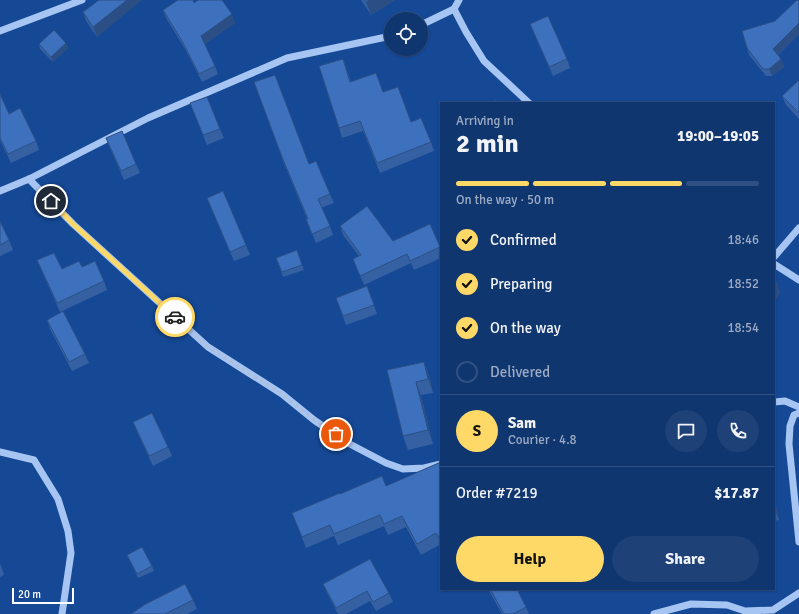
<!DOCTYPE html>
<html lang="en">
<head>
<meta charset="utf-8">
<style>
	:root { --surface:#103670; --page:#1e4178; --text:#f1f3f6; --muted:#9cabc3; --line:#305083; --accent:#ffd967 }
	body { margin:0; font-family:Signika,sans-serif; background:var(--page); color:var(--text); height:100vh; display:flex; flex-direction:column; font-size:15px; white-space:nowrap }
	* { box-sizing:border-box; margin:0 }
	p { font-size:13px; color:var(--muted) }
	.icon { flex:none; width:22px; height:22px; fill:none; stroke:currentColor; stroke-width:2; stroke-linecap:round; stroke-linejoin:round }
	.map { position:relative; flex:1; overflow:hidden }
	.panel { position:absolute; left:440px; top:102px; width:335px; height:488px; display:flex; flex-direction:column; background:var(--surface); border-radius:0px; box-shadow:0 1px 3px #0004,0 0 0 1px var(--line) }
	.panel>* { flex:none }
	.tools { position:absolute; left:384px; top:12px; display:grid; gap:8px }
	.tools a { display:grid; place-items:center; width:44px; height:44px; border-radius:50%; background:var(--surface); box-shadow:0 1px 3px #0004,0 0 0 1px var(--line); font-size:20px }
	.scale { position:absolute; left:12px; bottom:10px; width:62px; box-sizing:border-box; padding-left:4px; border:2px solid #fff; border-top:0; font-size:11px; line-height:14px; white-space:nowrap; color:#fff; -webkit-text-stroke:3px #154895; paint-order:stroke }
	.pin { position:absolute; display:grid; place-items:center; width:34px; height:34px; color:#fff; margin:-17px; border:2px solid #fff; border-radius:50%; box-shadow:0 1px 4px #0007 }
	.courier { position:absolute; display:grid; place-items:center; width:40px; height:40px; margin:-20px; border:3px solid #ffd967; border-radius:50%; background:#fff; color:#222; box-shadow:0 1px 5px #0007 }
	.overview em { font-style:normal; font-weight:800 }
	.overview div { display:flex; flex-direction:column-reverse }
	.overview { display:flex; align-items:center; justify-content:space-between; height:68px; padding:0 16px }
	h1 { font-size:26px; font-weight:800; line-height:30px }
	.bar { display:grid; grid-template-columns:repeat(4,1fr); gap:6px 4px; align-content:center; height:48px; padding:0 16px }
	.bar i { height:5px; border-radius:3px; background:var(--line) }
	.bar .on { background:var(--accent) }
	.bar p { grid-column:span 4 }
	.line { display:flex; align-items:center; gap:10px; padding:0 16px; border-top:1px solid var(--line) }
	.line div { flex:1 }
	.round { display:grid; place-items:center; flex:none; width:42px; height:42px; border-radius:21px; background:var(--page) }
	ol { padding:0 16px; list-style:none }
	li { display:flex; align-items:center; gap:12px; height:44px }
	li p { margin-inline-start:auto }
	li .icon { padding:4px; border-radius:50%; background:var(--accent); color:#111; stroke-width:4 }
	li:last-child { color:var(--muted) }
	li i { width:22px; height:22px; border:2px solid var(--line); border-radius:50% }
	.cta { display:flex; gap:8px; margin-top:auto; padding:8px 16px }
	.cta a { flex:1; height:46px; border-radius:24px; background:var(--accent); color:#111; font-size:16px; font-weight:800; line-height:46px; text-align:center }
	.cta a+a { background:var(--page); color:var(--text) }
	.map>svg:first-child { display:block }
</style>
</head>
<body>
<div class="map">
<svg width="799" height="614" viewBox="0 0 799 614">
	<rect width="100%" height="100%" fill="#154895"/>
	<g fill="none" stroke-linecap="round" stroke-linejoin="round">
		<g stroke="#a6c5f2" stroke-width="7">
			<polyline points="454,9 466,32 484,61 529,103"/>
			<polyline points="421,25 454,9 459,0"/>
			<polyline points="0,31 82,0"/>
			<polyline points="29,179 73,224 208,347 282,394 314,420 346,442 386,463 403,469 424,468 441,464"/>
			<polyline points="0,191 29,179 148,118 287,58 391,36"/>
			<polyline points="774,257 799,228"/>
			<polyline points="774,264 799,280"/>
			<polyline points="774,402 785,401 799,407"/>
			<polyline points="799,413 794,415 790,426 789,444 799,542"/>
			<polyline points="0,452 34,460 58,499 68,531 71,553 62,614"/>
			<polyline points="654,614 691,604 727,605 745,611 773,610 799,593"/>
		</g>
	</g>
	<g fill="#3561a3">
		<polygon points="99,0 97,37 86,21 83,12"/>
		<polygon points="361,0 395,0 371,15"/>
		<polygon points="799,1 799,34 778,55 781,59 784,67 772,76 766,76 749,55 747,48"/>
		<polygon points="194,3 235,23 204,44 215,66 218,74 202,82 185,49 166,18 163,10"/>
		<polygon points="530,24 567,59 570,68 553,76 534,33"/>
		<polygon points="66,43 68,48 53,62 40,49 39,44"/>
		<polygon points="343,59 351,82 383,92 411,122 431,142 434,151 380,173 363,131 342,138 339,128"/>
		<polygon points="799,80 799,119 786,105 782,96"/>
		<polygon points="254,82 309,164 330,194 334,203 321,208 330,226 333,235 316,243 306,219 307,219 285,166"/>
		<polygon points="0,94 9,114 36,141 39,150 11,163 0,140"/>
		<polygon points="190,103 220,129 224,138 207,145"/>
		<polygon points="106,138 136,164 140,173 124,180 110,148"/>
		<polygon points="207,198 246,245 250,255 234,261"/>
		<polygon points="0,221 9,240 13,250 0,256"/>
		<polygon points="430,224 441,250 441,258 414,270 411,263 364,285 353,259 359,256 343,235 340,226 393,241"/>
		<polygon points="297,250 304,270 283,277 276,258"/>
		<polygon points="37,260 62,269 82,267 104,281 107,290 60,312 41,270"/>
		<polygon points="367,286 377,314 346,325 336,298"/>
		<polygon points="47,320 85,354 89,363 72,371 50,329"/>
		<polygon points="424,362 429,375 433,393 421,395 433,444 408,450 403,436 387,370"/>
		<polygon points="133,422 168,447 172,456 153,466 137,432"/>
		<polygon points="441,462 441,545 441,544 421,555 406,527 388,535 384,526 338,545 334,536 306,548 292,513 340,494 386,486"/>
		<polygon points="774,497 779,520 774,521"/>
		<polygon points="127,555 152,566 154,571 138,578"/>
		<polygon points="0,563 4,575 0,577"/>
		<polygon points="323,584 389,593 393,602 376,611 370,601 346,614 338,614 327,593"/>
		<polygon points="488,589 524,589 518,592 526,607 529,614 502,614"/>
		<polygon points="193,600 197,609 187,614 131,614"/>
	</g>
	<g fill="#2b4f84">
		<polygon points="127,0 142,0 97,37 93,27"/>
		<polygon points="369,0 395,0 371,15 366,2"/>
		<polygon points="232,14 235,23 204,45 201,36"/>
		<polygon points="799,23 799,34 776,56 773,49"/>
		<polygon points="66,43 68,48 53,62 51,57"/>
		<polygon points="781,59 784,67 772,76 769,69"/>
		<polygon points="777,283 780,292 774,304 774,288"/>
		<polygon points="424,362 429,375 433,393 428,379"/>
		<polygon points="416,382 421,395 433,444 428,430"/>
		<polygon points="774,497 779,520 775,511 774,504"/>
	</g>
	<g fill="#3e71bd" stroke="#2b4f84">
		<polygon points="99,0 127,0 93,27 83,12"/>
		<polygon points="178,0 193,0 194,3 198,0 222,0 232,14 201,36 215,66 199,74 182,41 163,10"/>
		<polygon points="797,0 799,1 799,23 773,49 781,59 769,69 763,69 747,48 742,31 775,21"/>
		<polygon points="548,16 567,59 549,67 530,24"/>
		<polygon points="54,30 66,43 51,57 39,44"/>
		<polygon points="343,59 350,82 376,73 383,92 398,87 411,122 421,118 431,142 377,163 360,121 339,128 319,66"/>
		<polygon points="275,75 309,164 316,161 330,194 318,199 330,226 312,234 306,219 308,219 282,157 254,82"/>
		<polygon points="799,80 799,113 782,96"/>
		<polygon points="0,94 9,114 20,108 36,141 8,154 0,138"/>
		<polygon points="207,97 220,129 203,135 190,103"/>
		<polygon points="495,100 499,103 492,103"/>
		<polygon points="122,131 136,164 121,171 106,138"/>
		<polygon points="223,191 246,245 230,252 207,198"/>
		<polygon points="367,206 393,241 430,224 440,247 410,261 407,254 360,276 353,259 361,255 340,226"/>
		<polygon points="0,221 9,240 0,245"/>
		<polygon points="297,250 302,265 282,272 276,258"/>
		<polygon points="54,253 62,269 79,261 82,267 95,261 104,281 57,303 37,260"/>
		<polygon points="774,281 777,283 774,288"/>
		<polygon points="367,286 374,305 343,316 336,298"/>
		<polygon points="63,311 85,354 69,362 47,320"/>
		<polygon points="424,362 428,379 416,382 428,430 403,436 387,370"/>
		<polygon points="152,413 168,447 149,456 133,422"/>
		<polygon points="441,462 441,541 436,533 417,544 402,516 384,524 380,515 334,534 330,525 302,537 292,513 340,493 340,494 382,476 386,486"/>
		<polygon points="142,547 152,566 137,574 127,555"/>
		<polygon points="370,559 389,593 373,602 367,591 336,608 323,584"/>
		<polygon points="185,584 193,600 165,614 131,614 144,605"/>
		<polygon points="490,589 517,589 526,607 513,614 504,614"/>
	</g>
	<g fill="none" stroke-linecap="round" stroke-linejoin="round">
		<polyline stroke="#adbfda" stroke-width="4" stroke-dasharray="0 7.2" points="175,317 208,347 282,394 314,420 336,434"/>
		<polyline stroke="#ffd967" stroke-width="5" points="51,201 73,224 175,317"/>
	</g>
</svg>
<div class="tools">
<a><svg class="icon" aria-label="locate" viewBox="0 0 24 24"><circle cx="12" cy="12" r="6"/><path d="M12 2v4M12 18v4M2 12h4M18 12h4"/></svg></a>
</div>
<div class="scale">20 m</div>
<div class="pin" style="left:336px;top:434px;background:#ea580c"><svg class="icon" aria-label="bag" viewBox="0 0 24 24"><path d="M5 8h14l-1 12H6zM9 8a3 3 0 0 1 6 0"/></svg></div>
<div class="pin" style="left:51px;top:201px;background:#1f2937"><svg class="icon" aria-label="home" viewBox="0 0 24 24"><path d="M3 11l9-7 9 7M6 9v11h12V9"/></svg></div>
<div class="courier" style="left:175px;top:317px"><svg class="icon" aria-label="car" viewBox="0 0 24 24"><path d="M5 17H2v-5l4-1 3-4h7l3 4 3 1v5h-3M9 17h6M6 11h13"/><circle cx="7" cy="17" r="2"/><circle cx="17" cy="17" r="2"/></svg></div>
<section class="panel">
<div class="overview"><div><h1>2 min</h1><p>Arriving in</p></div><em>19:00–19:05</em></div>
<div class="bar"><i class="on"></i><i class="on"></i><i class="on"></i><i></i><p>On the way · 50 m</p></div>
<ol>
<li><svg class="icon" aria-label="check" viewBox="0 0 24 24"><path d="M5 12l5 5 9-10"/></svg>Confirmed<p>18:46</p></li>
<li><svg class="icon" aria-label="check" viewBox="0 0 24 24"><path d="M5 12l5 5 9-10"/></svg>Preparing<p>18:52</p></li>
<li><svg class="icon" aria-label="check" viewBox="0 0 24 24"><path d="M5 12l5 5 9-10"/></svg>On the way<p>18:54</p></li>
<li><i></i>Delivered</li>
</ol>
<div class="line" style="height:72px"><b class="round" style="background:var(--accent);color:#111">S</b><div><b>Sam</b><p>Courier · 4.8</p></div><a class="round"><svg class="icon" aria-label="chat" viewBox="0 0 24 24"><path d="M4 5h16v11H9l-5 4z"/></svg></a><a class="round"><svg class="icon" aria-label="phone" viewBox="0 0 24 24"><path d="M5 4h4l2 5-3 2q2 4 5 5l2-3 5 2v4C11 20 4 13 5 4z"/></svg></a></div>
<div class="line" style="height:52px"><div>Order #7219</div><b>$17.87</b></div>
<div class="cta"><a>Help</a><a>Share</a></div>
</section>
</div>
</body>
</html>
